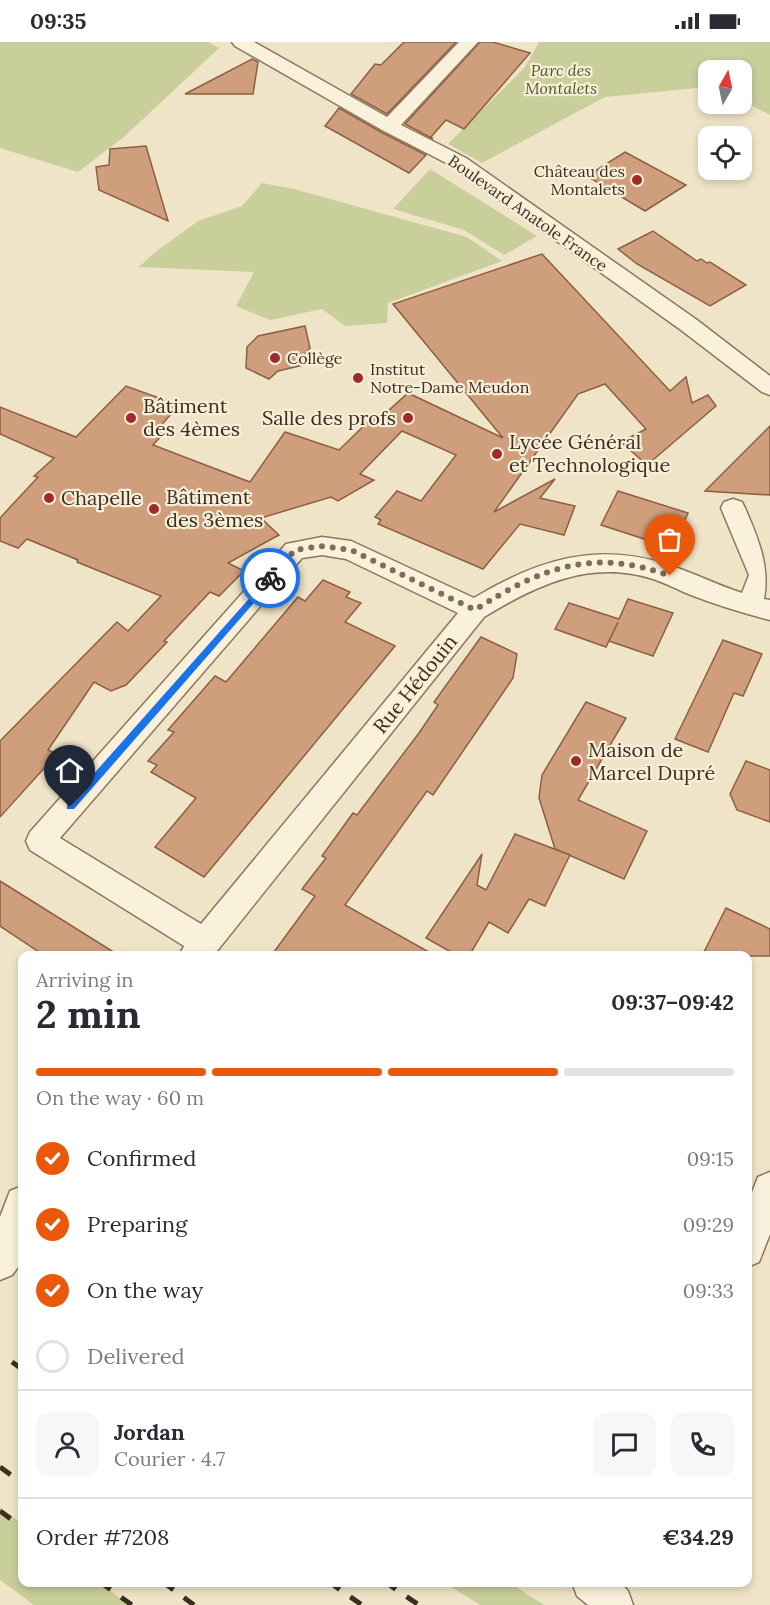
<!DOCTYPE html>
<html lang="en">
<head>
<meta charset="utf-8">
<style>
	:root { --surface:#fff; --page:#f7f7f7; --text:#2b2b33; --muted:#7c7c81; --line:#e1e1e2; --accent:#ea580c }
	body { margin:0; font-family:Lora,serif; background:var(--page); color:var(--text); height:100vh; display:flex; flex-direction:column; font-size:22px; white-space:nowrap }
	* { box-sizing:border-box; margin:0 }
	p { font-size:20px; color:var(--muted) }
	.icon { flex:none; width:33px; height:33px; fill:none; stroke:currentColor; stroke-width:2; stroke-linecap:round; stroke-linejoin:round }
	.map { position:relative; flex:1; overflow:hidden }
	.panel { position:absolute; left:18px; top:909px; width:734px; height:636px; display:flex; flex-direction:column; background:var(--surface); border-radius:12px; box-shadow:0 3px 9px #0003 }
	.panel>* { flex:none }
	.needle { width:39px; rotate:9deg }
	.buttons { position:absolute; left:698px; top:18px; display:grid; gap:12px }
	.buttons a { display:grid; place-items:center; width:54px; height:54px; border-radius:12px; background:var(--surface); box-shadow:0 3px 9px #0003; font-size:30px }
	.pin { position:absolute; display:grid; place-items:center; width:51px; height:51px; color:#fff; margin:-62px -26px; border-radius:50% 50% 50% 0; rotate:-45deg; box-shadow:0 0 6px #0007 }
	.pin .icon { rotate:45deg }
	.courier { position:absolute; display:grid; place-items:center; width:60px; height:60px; margin:-30px; border:4px solid #1a73e8; border-radius:50%; background:#fff; color:#222; box-shadow:0 2px 8px #0007 }
	.head em { font-style:normal; font-weight:700 }
	.head div { display:flex; flex-direction:column-reverse }
	.head { display:flex; align-items:center; justify-content:space-between; height:102px; padding:0 18px }
	h1 { font-size:39px; font-weight:700; line-height:45px }
	.bar { display:grid; grid-template-columns:repeat(4,1fr); gap:9px 6px; align-content:center; height:72px; padding:0 18px }
	.bar i { height:8px; border-radius:4px; background:var(--line) }
	.bar .active { background:var(--accent) }
	.bar p { grid-column:span 4 }
	.line { display:flex; align-items:center; gap:15px; padding:0 18px; border-top:2px solid var(--line) }
	.line div { flex:1 }
	.round { display:grid; place-items:center; flex:none; width:63px; height:63px; border-radius:12px; background:var(--page) }
	ol { padding:0 18px; list-style:none }
	li { display:flex; align-items:center; gap:18px; height:66px }
	li p { margin-inline-start:auto }
	li .icon { padding:6px; border-radius:50%; background:var(--accent); color:#fff; stroke-width:4 }
	li:last-child { color:var(--muted) }
	li i { width:33px; height:33px; border:3px solid var(--line); border-radius:50% }
	.status { display:flex; justify-content:space-between; align-items:center; height:42px; padding:0 30px; background:var(--surface); direction:ltr }
	.status svg { height:16px; fill:currentColor }
	.map>svg:first-child { display:block }
</style>
</head>
<body>
<div class="status"><b>09:35</b><svg viewBox="0 0 49 12"><path d="M0 12V9h3v3zM5 12V6h3v6zM10 12V3h3v9zM15 12V0h3v12zM26 1h20v11H26zM47 4h2v5h-2z"/></svg></div>
<div class="map">
<svg width="770" height="1563" viewBox="0 0 770 1563">
	<rect width="100%" height="100%" fill="#f0e4c8"/>
	<g fill="#c9cf9b">
		<polygon points="0,0 208,0 219,6 125,94 78,130 0,106"/>
		<polygon points="539,0 770,0 770,73 741,58 741,28 708,28 708,45 605,55 482,121 448,102 525,25"/>
		<polygon points="430,127 537,194 504,213 464,188 393,167"/>
		<polygon points="262,141 294,147 467,195 502,219 388,261 387,281 345,284 322,267 270,278 236,264 254,230 139,225 154,211 198,179 242,164"/>
		<polygon points="0,1465 22,1482 22,1540 100,1541 129,1563 34,1563 0,1538"/>
		<polygon points="445,1541 510,1541 544,1563 480,1563"/>
	</g>
	<g fill="#cf9f7d" stroke="#8d5f41" stroke-width="1.5">
		<polygon points="404,0 456,0 387,72 351,52 375,22 381,23"/>
		<polygon points="480,0 493,0 530,11 464,87 446,78 431,95 433,97 405,82"/>
		<polygon points="252,17 258,20 253,52 185,52"/>
		<polygon points="339,66 381,90 426,113 409,131 325,84"/>
		<polygon points="146,104 168,179 99,148 96,125 109,123 110,107"/>
		<polygon points="625,110 686,143 645,169 587,134"/>
		<polygon points="653,189 697,219 701,217 707,221 710,220 746,243 710,264 637,222 618,207"/>
		<polygon points="542,212 670,349 686,335 692,361 708,353 716,364 647,423 621,400 646,387 605,342 578,352 494,470 555,437 540,456 575,464 564,493 520,482 483,527 378,482 381,478 375,475 397,449 421,459 456,413 402,389 360,432 374,438 338,459 331,455 261,476 279,493 228,521 244,529 219,554 210,550 164,599 167,600 126,643 111,649 94,640 48,708 57,712 0,775 0,699 117,580 128,589 161,554 77,520 78,518 27,497 18,506 0,499 0,476 38,435 34,434 54,416 0,392 0,365 76,395 126,344 179,363 157,388 164,391 153,403 250,440 285,390 339,408 374,374 379,377 408,351 503,396 393,262"/>
		<polygon points="305,284 310,306 305,312 308,322 278,329 269,337 246,326 247,305 258,294"/>
		<polygon points="770,384 770,453 705,449"/>
		<polygon points="618,449 688,471 672,506 601,483"/>
		<polygon points="323,538 350,550 346,555 361,561 345,580 395,604 204,835 155,805 196,756 151,730 157,723 148,719 174,690 168,688 215,634 226,640 298,555 305,559"/>
		<polygon points="628,557 673,571 653,614 609,599 618,580 606,605 555,587 569,561 619,577"/>
		<polygon points="481,595 517,612 513,636 433,753 427,749 345,863 436,914 271,914 315,854 302,847 326,816 322,814 353,771 357,773 419,691 438,663 434,660"/>
		<polygon points="723,598 762,612 743,654 734,651 708,710 675,697"/>
		<polygon points="586,660 626,676 578,758 647,789 624,837 555,807 539,756 542,733"/>
		<polygon points="746,719 770,728 770,780 737,768 730,752"/>
		<polygon points="515,792 570,813 545,864 529,857 508,891 489,880 469,914 458,914 426,896 482,812 477,843 486,848"/>
		<polygon points="0,839 120,914 45,914 0,884"/>
		<polygon points="726,866 770,887 770,914 702,914"/>
	</g>
	<g fill="none" stroke-linecap="round" stroke-linejoin="round">
		<defs>
			<g id="street">
				<polygon points="232,0 254,0 387,75 459,0 478,0 401,83 466,116 697,278 770,334 770,353 762,350 681,288 452,124 382,88 235,4"/>
				<path d="M733,457L742,460L745,466C758,496 770,524 764,557L770,558V578C743,571 717,563 691,553C678,548 666,541 653,537C591,517 536,543 484,575L213,914H179L184,904L30,808L26,799L30,790L286,502L322,495L351,499L474,556C537,518 597,499 669,523C694,531 717,543 742,551L749,533L721,466L724,460ZM322,513L346,517L458,571L201,882L60,796L302,516Z"/>
				<polygon points="770,1130 770,1192 759,1220 747,1225 747,1163 758,1135"/>
				<polygon points="22,1144 22,1220 12,1233 0,1238 0,1175 10,1149"/>
				<polygon points="572,1540 620,1540 628,1549 633,1563 588,1563 577,1554"/>
			</g>
		</defs>
		<use href="#street" stroke="#8d765c" stroke-width="3"/>
		<use href="#street" fill="#faf1dc" fill-rule="evenodd"/>
		<g stroke="#3d2e20" stroke-width="5" stroke-dasharray="13 13" stroke-linecap="butt">
			<polyline points="12,1320 22,1327"/>
			<polyline points="0,1425 22,1441"/>
			<polyline points="0,1469 22,1485"/>
			<polyline points="100,1540 132,1563"/>
			<polyline points="163,1540 194,1563"/>
			<polyline points="329,1540 362,1563"/>
			<polyline points="385,1540 419,1563"/>
		</g>
	</g>
	<polygon fill="#1a73e8" points="270,533 275,536 273,539 74,767 67,767 67,762"/>
	<g fill="none" stroke-linecap="round" stroke-linejoin="round">
		<path stroke="#7c6e5b" stroke-width="6" stroke-dasharray="0 10.8" d="M270,536L295,508L321,504L351,508L475,568C540,526 594,505 670,534"/>
	</g>
	<g fill="#9e2a2b" stroke="#f7eed8" stroke-width="2">
		<circle cx="637" cy="138" r="6"/>
		<circle cx="275" cy="316" r="6"/>
		<circle cx="358" cy="336" r="6"/>
		<circle cx="131" cy="376" r="6"/>
		<circle cx="408" cy="376" r="6"/>
		<circle cx="497" cy="412" r="6"/>
		<circle cx="49" cy="456" r="6"/>
		<circle cx="154" cy="467" r="6"/>
		<circle cx="576" cy="719" r="6"/>
	</g>
	<g text-anchor="middle" stroke-width="4.5" stroke-linejoin="round" paint-order="stroke">
		<g font-size="16" font-style="italic" fill="#4d5a26" stroke="#f7eed8">
			<text x="561" y="34">Parc des<tspan x="561" dy="18">Montalets</tspan></text>
		</g>
		<g font-size="16" fill="#3d2e20" stroke="#f7eed8" text-anchor="start">
			<text x="625" y="135" text-anchor="end">Château des<tspan x="625" dy="18">Montalets</tspan></text>
			<text x="287" y="322">Collège</text>
			<text x="370" y="333">Institut<tspan x="370" dy="18">Notre-Dame Meudon</tspan></text>
		</g>
		<g font-size="16" fill="#3d2e20" stroke="#f7eed8">
			<text transform="translate(528 171) rotate(35)" y="6">Boulevard Anatole France</text>
		</g>
		<g font-size="20" fill="#3d2e20" stroke="#f7eed8" text-anchor="start">
			<text x="143" y="371">Bâtiment<tspan x="143" dy="23">des 4èmes</tspan></text>
			<text x="396" y="383" text-anchor="end">Salle des profs</text>
			<text x="509" y="407">Lycée Général<tspan x="509" dy="23">et Technologique</tspan></text>
			<text x="166" y="462">Bâtiment<tspan x="166" dy="23">des 3èmes</tspan></text>
			<text x="61" y="463">Chapelle</text>
			<text x="588" y="715">Maison de<tspan x="588" dy="23">Marcel Dupré</tspan></text>
		</g>
		<g font-size="20" fill="#3d2e20" stroke="#f7eed8">
			<text transform="translate(415 642) rotate(-51)" y="7">Rue Hédouin</text>
		</g>
	</g>
</svg>
<div class="buttons">
<a><svg class="needle" viewBox="-14 -14 28 28"><path d="M0-13l5 13h-10z" fill="#e53935"/><path d="M0 13l5-13h-10z" fill="#7c7c81"/></svg></a>
<a><svg class="icon" aria-label="locate" viewBox="0 0 24 24"><circle cx="12" cy="12" r="6"/><path d="M12 2v4M12 18v4M2 12h4M18 12h4"/></svg></a>
</div>
<div class="pin" style="left:670px;top:534px;background:#ea580c"><svg class="icon" aria-label="bag" viewBox="0 0 24 24"><path d="M5 8h14l-1 12H6zM9 8a3 3 0 0 1 6 0"/></svg></div>
<div class="pin" style="left:70px;top:765px;background:#1f2937"><svg class="icon" aria-label="home" viewBox="0 0 24 24"><path d="M3 11l9-7 9 7M6 9v11h12V9"/></svg></div>
<div class="courier" style="left:270px;top:536px"><svg class="icon" aria-label="bike" viewBox="0 0 24 24"><circle cx="6" cy="16" r="4"/><circle cx="18" cy="16" r="4"/><path d="M6 16l4-8h5l3 8M10 8l3 8H6M13 5h3"/></svg></div>
<section class="panel">
<div class="head"><div><h1>2 min</h1><p>Arriving in</p></div><em>09:37–09:42</em></div>
<div class="bar"><i class="active"></i><i class="active"></i><i class="active"></i><i></i><p>On the way · 60 m</p></div>
<ol>
<li><svg class="icon" aria-label="check" viewBox="0 0 24 24"><path d="M5 12l5 5 9-10"/></svg>Confirmed<p>09:15</p></li>
<li><svg class="icon" aria-label="check" viewBox="0 0 24 24"><path d="M5 12l5 5 9-10"/></svg>Preparing<p>09:29</p></li>
<li><svg class="icon" aria-label="check" viewBox="0 0 24 24"><path d="M5 12l5 5 9-10"/></svg>On the way<p>09:33</p></li>
<li><i></i>Delivered</li>
</ol>
<div class="line" style="height:108px"><a class="round"><svg class="icon" aria-label="person" viewBox="0 0 24 24"><circle cx="12" cy="8" r="4"/><path d="M4 21q1-7 8-7t8 7"/></svg></a><div><b>Jordan</b><p>Courier · 4.7</p></div><a class="round"><svg class="icon" aria-label="chat" viewBox="0 0 24 24"><path d="M4 5h16v11H9l-5 4z"/></svg></a><a class="round"><svg class="icon" aria-label="phone" viewBox="0 0 24 24"><path d="M5 4h4l2 5-3 2q2 4 5 5l2-3 5 2v4C11 20 4 13 5 4z"/></svg></a></div>
<div class="line" style="height:78px"><div>Order #7208</div><b>€34.29</b></div>
</section>
</div>
</body>
</html>
